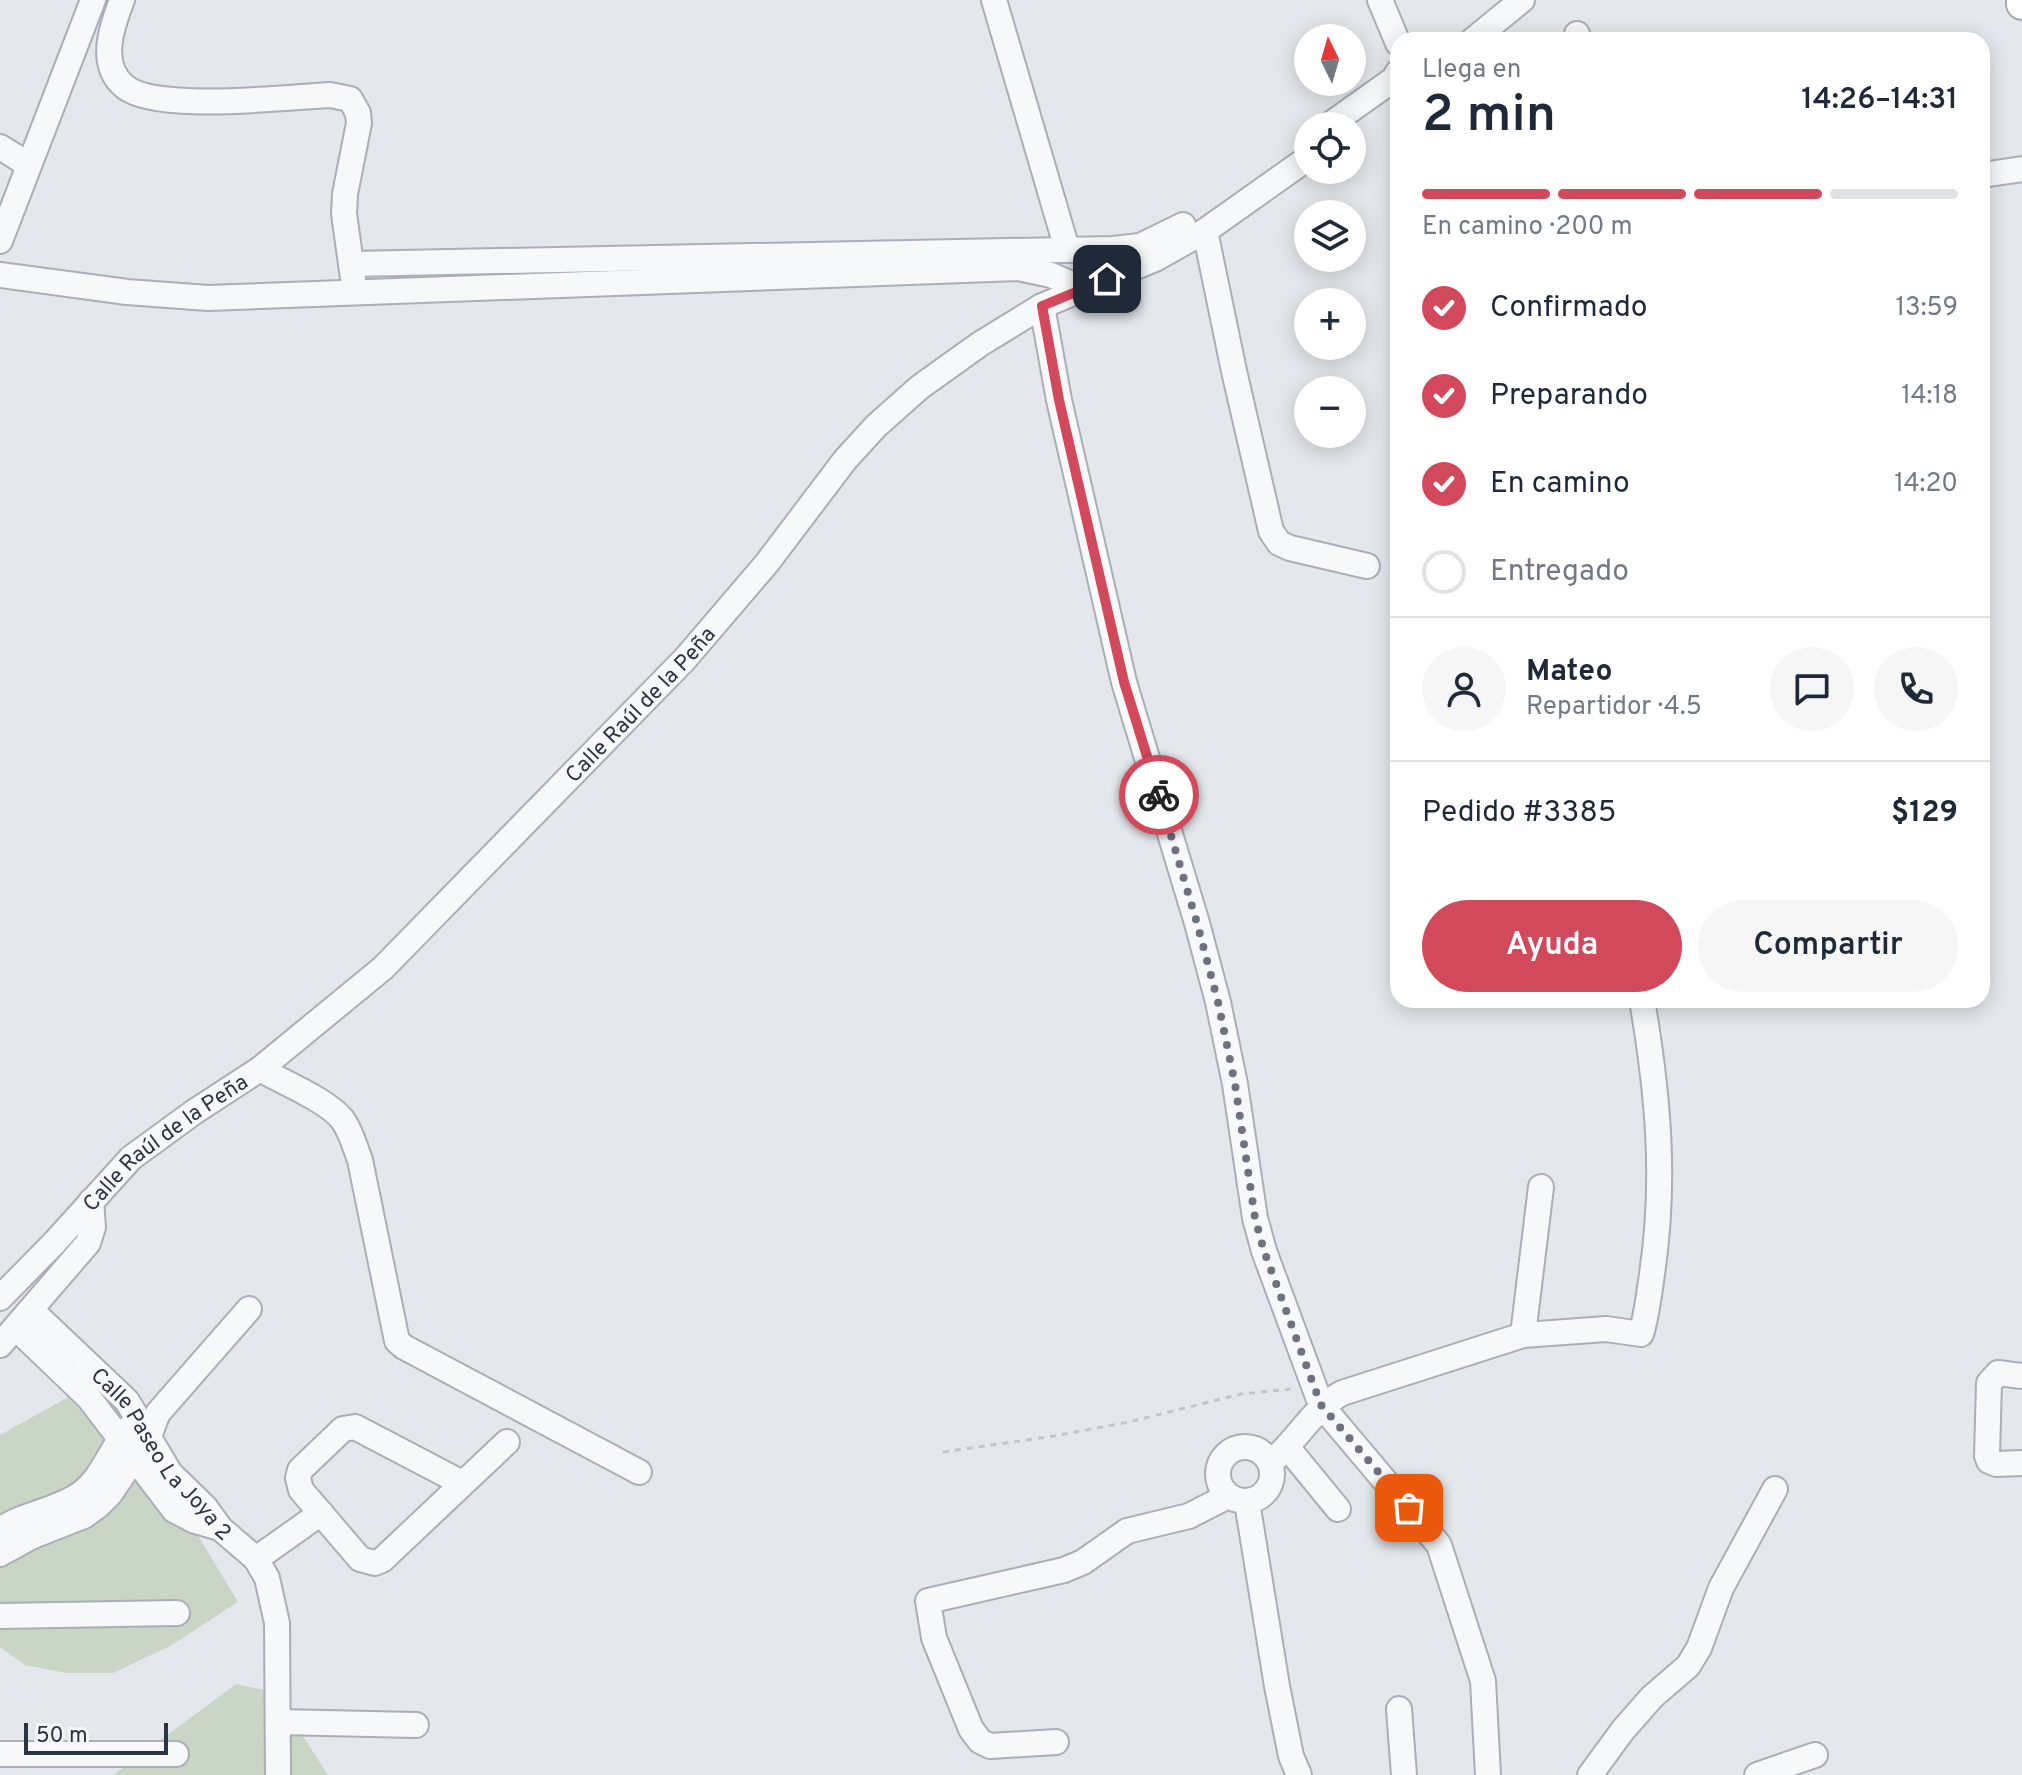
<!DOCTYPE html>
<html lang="es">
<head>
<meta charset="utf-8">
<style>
	:root { --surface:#fff; --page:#f6f6f7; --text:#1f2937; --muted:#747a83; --line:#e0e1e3; --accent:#d1495b }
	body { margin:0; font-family:Overpass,sans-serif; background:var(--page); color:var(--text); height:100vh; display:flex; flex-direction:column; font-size:30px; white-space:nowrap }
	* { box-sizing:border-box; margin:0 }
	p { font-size:26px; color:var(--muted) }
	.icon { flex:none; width:44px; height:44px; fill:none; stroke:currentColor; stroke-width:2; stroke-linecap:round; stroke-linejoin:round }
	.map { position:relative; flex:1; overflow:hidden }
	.sheet { position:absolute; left:1390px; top:32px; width:600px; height:976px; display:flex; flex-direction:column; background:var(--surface); border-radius:24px; box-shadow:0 4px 20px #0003 }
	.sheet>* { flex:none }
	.needle { width:52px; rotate:355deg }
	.controls { position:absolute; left:1294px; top:24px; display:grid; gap:16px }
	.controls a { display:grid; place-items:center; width:72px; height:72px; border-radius:50%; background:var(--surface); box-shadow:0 4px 20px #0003; font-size:40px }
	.scale { position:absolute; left:24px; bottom:20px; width:144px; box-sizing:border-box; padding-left:8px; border:4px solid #2b3445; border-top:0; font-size:22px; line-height:28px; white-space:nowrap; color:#2b3445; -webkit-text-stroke:6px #f4f6f9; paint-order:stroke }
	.pin { position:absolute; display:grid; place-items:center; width:68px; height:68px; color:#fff; margin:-34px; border-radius:16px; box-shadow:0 4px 12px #0006 }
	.courier { position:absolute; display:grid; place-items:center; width:80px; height:80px; margin:-40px; border:6px solid #d1495b; border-radius:50%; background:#fff; color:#222; box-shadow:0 2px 10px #0007 }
	.headline em { font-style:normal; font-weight:600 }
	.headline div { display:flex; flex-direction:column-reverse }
	.headline { display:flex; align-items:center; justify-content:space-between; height:136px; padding:0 32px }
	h1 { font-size:52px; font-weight:600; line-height:60px }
	.bar { display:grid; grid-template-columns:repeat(4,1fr); gap:12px 8px; align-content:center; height:96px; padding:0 32px }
	.bar i { height:10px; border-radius:6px; background:var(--line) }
	.bar .active { background:var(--accent) }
	.bar p { grid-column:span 4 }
	.line { display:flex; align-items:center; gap:20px; padding:0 32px; border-top:2px solid var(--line) }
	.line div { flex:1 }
	.round { display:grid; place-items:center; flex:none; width:84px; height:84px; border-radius:42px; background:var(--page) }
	ol { padding:0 32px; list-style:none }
	li { display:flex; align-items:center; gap:24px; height:88px }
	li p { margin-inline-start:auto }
	li .icon { padding:8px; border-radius:50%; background:var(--accent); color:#fff; stroke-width:4 }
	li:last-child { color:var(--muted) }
	li i { width:44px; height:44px; border:4px solid var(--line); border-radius:50% }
	.primary-button { display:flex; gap:16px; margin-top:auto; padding:16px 32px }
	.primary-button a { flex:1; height:92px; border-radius:48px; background:var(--accent); color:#fff; font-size:32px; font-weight:600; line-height:92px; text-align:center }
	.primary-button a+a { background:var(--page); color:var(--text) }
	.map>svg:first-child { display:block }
</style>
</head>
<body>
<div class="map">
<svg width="2022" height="1775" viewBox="0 0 2022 1775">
	<rect width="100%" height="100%" fill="#e4e7ec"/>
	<g fill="#c9d6c5">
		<polygon points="103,1378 238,1602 170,1646 113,1673 66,1673 25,1665 0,1647 0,1435"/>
		<polygon points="236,1684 265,1690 292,1719 328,1775 113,1775"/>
	</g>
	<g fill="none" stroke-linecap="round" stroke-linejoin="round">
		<defs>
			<g id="minor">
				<path d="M122,0C112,26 98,64 124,86C154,113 288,97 330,95L350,99L358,113L359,123L345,194L344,214L353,278"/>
				<polyline points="994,0 1067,249"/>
				<polyline points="1380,0 1398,43"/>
				<polyline points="1577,34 1577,40"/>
				<polyline points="1473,40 1522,0"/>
				<polyline points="1328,126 1394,79 1398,72"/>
				<polyline points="0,147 29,165"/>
				<polyline points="1982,175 2022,169"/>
				<polyline points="1205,231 1234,371 1271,531 1279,543 1290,548 1367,566"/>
				<polyline points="0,241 93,0"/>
				<polyline points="351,264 1113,249 1140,246 1183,225"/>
				<polyline points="0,275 127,292 208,298 1018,268 1051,275 1083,289"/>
				<polyline points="1042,306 1059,400 1124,682 1197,923 1218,1002 1235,1084 1255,1218 1264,1251 1321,1405 1439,1545 1483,1681 1488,1775"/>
				<path d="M260,1069C284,1083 325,1099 342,1119C351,1131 355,1147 360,1160L397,1341L404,1347L639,1472"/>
				<path id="s1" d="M0,1298L55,1242L131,1158L194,1112L260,1069L383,968L685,659L767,563L845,460L876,426L920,387L980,344L1042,306L1155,259L1205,231L1308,158"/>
				<path id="s2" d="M32,1311L127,1401L170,1473L205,1507L220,1528L256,1559L267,1578L277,1623L278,1775"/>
				<polyline points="16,1328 89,1398 174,1510 195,1521 220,1528"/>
				<polyline points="1523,1335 1541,1187"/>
				<polyline points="0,1345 88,1243 93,1227 91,1201"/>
				<polyline points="2022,1376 1998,1373 1989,1383 1987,1456 1989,1461 1996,1464 2022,1463"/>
				<circle cx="1245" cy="1474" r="27"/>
				<polyline points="1288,1448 1338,1509"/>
				<path d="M1270,1463C1298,1440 1310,1411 1342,1393L1523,1335L1606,1329L1641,1334C1647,1315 1649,1294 1652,1274C1666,1179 1658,1094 1642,1000"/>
				<polyline points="462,1483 355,1427 343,1429 300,1470 298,1478 301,1490 360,1559 375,1563 382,1560 507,1442"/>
				<polyline points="1247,1502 1277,1686 1291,1756 1299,1775"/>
				<path d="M0,1530C24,1513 56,1511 80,1494C104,1477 110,1448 129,1428"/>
				<polyline points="0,1554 33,1536 84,1516 99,1505 110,1494 149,1436 158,1413 249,1309"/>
				<polyline points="256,1559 321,1513"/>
				<polyline points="0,1616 177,1613"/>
				<polyline points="1399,1709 1404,1775"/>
				<polyline points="278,1722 416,1725"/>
				<polyline points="1056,1742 990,1746 980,1741 971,1729 934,1638 928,1601 1064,1570 1083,1562 1127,1531 1189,1516 1228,1496"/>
				<polyline points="0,1754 176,1754"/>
				<polyline points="1590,1775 1623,1730 1652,1697 1688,1666 1699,1648 1721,1588 1775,1489"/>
				<polyline points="1757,1775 1815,1755"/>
			</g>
			<polyline id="major" points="2022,0 2022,4"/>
		</defs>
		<use href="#minor" stroke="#a9aeb7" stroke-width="28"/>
		<use href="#major" stroke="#a3abb8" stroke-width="34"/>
		<polyline stroke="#c2c5cb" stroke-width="3" stroke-dasharray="6 6" stroke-linecap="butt" points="943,1452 1054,1436 1129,1422 1241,1394 1292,1389"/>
		<use href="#minor" stroke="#f7f8fa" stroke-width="24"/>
		<use href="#major" stroke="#fff" stroke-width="30"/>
	</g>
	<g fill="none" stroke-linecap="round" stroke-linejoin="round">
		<polyline stroke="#6c737f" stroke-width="8" stroke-dasharray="0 14.4" points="1159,795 1197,923 1218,1002 1235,1084 1255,1218 1264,1251 1321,1405 1409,1508"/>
		<polyline stroke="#d1495b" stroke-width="10" points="1107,279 1042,306 1059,400 1124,682 1159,795"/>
	</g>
	<g text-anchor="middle" stroke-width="7" stroke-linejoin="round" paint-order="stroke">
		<g font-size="22" fill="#2b3445" stroke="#f4f6f9">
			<text dy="8" stroke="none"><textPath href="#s1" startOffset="876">Calle Raúl de la Peña</textPath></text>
			<text dy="8" stroke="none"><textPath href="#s1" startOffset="228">Calle Raúl de la Peña</textPath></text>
			<text dy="8" stroke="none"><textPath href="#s2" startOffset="194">Calle Paseo La Joya 2</textPath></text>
		</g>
	</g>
</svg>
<div class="controls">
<a><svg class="needle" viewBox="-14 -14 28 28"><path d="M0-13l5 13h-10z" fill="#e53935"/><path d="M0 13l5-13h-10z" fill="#747a83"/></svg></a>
<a><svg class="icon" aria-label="locate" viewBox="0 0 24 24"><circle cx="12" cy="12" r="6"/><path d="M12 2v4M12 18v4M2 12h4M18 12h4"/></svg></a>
<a><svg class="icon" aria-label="layers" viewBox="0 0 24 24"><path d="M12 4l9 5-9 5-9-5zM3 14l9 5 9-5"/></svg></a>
<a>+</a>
<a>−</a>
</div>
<div class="scale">50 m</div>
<div class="pin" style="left:1409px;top:1508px;background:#ea580c"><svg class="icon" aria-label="bag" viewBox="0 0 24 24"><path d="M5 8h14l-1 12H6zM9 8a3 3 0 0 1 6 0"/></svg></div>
<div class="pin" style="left:1107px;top:279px;background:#1f2937"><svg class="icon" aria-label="home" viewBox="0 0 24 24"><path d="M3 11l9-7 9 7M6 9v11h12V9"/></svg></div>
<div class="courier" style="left:1159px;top:795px"><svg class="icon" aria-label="bike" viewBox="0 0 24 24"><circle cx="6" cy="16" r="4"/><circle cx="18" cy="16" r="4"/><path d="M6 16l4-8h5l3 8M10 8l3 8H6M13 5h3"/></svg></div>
<section class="sheet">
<div class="headline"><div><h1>2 min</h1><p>Llega en</p></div><em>14:26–14:31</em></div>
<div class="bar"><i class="active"></i><i class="active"></i><i class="active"></i><i></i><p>En camino · 200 m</p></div>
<ol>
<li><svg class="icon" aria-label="check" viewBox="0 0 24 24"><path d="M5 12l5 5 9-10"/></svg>Confirmado<p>13:59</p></li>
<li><svg class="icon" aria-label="check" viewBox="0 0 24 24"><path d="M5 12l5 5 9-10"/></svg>Preparando<p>14:18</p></li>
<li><svg class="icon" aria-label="check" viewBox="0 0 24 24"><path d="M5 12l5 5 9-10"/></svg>En camino<p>14:20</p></li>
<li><i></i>Entregado</li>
</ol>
<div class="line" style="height:144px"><a class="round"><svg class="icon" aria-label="person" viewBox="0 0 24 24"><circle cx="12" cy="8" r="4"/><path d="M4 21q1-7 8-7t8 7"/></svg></a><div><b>Mateo</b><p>Repartidor · 4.5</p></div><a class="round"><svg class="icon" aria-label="chat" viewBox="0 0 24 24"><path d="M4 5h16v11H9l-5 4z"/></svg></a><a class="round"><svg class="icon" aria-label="phone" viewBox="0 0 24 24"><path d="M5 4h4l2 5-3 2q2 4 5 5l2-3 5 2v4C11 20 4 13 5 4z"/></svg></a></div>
<div class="line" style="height:104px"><div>Pedido #3385</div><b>$129</b></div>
<div class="primary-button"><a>Ayuda</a><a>Compartir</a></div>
</section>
</div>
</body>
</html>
